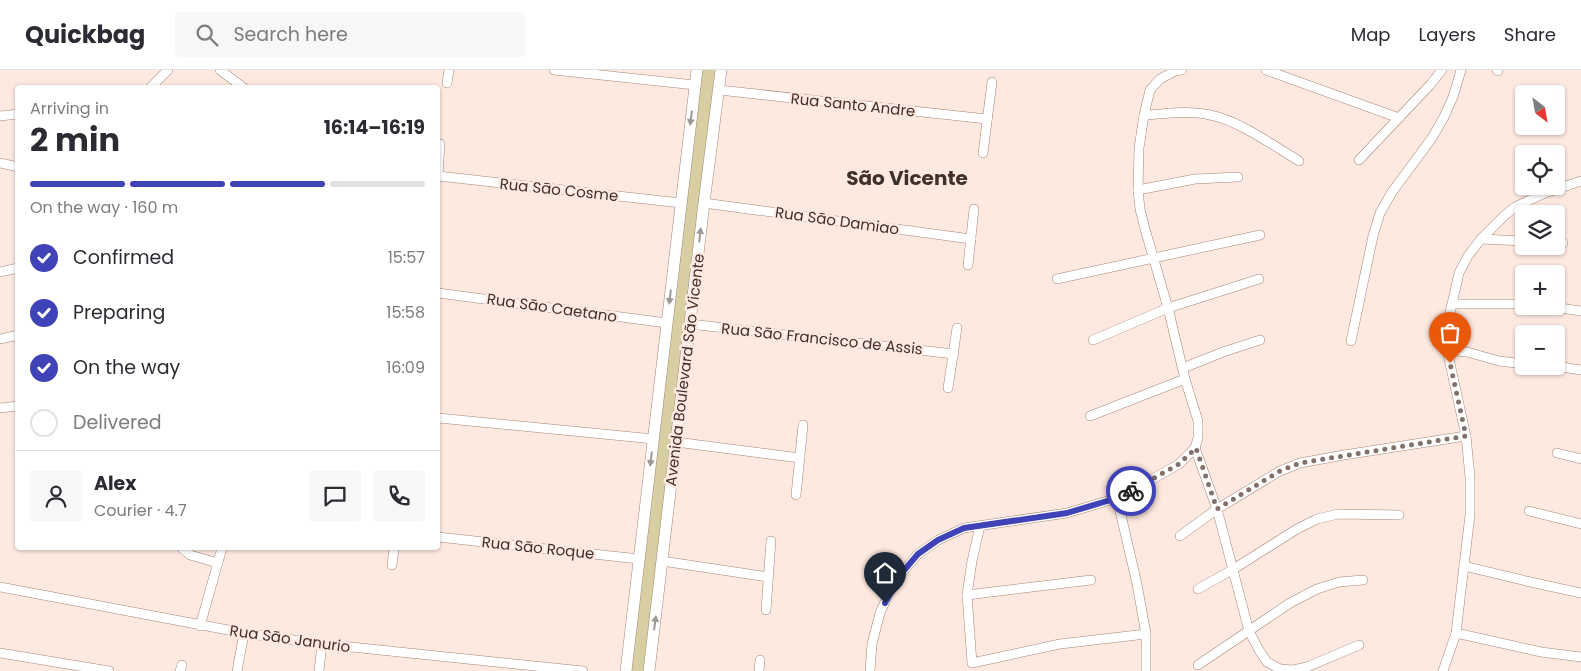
<!DOCTYPE html>
<html lang="en">
<head>
<meta charset="utf-8">
<style>
	:root { --surface:#fff; --page:#f7f7f7; --text:#2b2b33; --muted:#7c7c81; --line:#e1e1e2; --accent:#4043b7 }
	body { margin:0; font-family:Poppins,sans-serif; background:var(--page); color:var(--text); height:100vh; display:flex; flex-direction:column; font-size:19px; white-space:nowrap }
	* { box-sizing:border-box; margin:0 }
	p { font-size:16px; color:var(--muted) }
	.icon { flex:none; width:28px; height:28px; fill:none; stroke:currentColor; stroke-width:2; stroke-linecap:round; stroke-linejoin:round }
	.map { position:relative; flex:1; overflow:hidden }
	.sheet { position:absolute; left:15px; top:15px; width:425px; height:465px; display:flex; flex-direction:column; background:var(--surface); border-radius:5px; box-shadow:0 1px 4px #0004 }
	.sheet>* { flex:none }
	.needle { width:32px; rotate:149deg }
	.tools { position:absolute; left:1515px; top:15px; display:grid; gap:10px }
	.tools a { display:grid; place-items:center; width:50px; height:50px; border-radius:5px; background:var(--surface); box-shadow:0 1px 4px #0004; font-size:25px }
	.pin { position:absolute; display:grid; place-items:center; width:42px; height:42px; color:#fff; margin:-51px -21px; border-radius:50% 50% 50% 0; rotate:-45deg; box-shadow:0 0 5px #0007 }
	.pin .icon { rotate:45deg }
	.courier { position:absolute; display:grid; place-items:center; width:50px; height:50px; margin:-25px; border:4px solid #4043b7; border-radius:50%; background:#fff; color:#222; box-shadow:0 1px 6px #0007 }
	.summary em { font-style:normal; font-weight:700 }
	.summary div { display:flex; flex-direction:column-reverse }
	.summary { display:flex; align-items:center; justify-content:space-between; height:85px; padding:0 15px }
	h1 { font-size:32px; font-weight:700; line-height:38px }
	.bar { display:grid; grid-template-columns:repeat(4,1fr); gap:8px 5px; align-content:center; height:60px; padding:0 15px }
	.bar i { height:6px; border-radius:4px; background:var(--line) }
	.bar .on { background:var(--accent) }
	.bar p { grid-column:span 4 }
	.line { display:flex; align-items:center; gap:12px; padding:0 15px; border-top:1px solid var(--line) }
	.line div { flex:1 }
	.round { display:grid; place-items:center; flex:none; width:52px; height:52px; border-radius:5px; background:var(--page) }
	ol { padding:0 15px; list-style:none }
	li { display:flex; align-items:center; gap:15px; height:55px }
	li p { margin-inline-start:auto }
	li .icon { padding:5px; border-radius:50%; background:var(--accent); color:#fff; stroke-width:4 }
	li:last-child { color:var(--muted) }
	li i { width:28px; height:28px; border:2px solid var(--line); border-radius:50% }
	header { display:flex; align-items:center; gap:30px; box-sizing:border-box; height:70px; padding:0 25px; background:var(--surface); border-bottom:1px solid var(--line) }
	header strong { font-size:24px }
	nav { display:flex; gap:28px; margin-inline-start:auto; font-size:18px }
	.search { width:350px; height:45px; background:var(--page); display:flex; align-items:center; gap:12px; box-sizing:border-box; padding:0 18px; border-radius:5px; color:var(--muted); font-size:19px }
	.map>svg:first-child { display:block }
</style>
</head>
<body>
<header>
<strong>Quickbag</strong>
<div class="search"><svg class="icon" aria-label="search" viewBox="0 0 24 24"><circle cx="10" cy="10" r="6"/><path d="M15 15l6 6"/></svg>Search here</div>
<nav><a>Map</a><a>Layers</a><a>Share</a></nav>
</header>
<div class="map">
<svg width="1581" height="601" viewBox="0 0 1581 601">
	<rect width="100%" height="100%" fill="#fee9e0"/>
	<polygon fill="#d7cea2" points="698,0 718,0 647,601 631,601 661,349"/>
	<g fill="none" stroke-linecap="round" stroke-linejoin="round">
		<defs>
			<g id="minor">
				<polyline points="220,0 244,18"/>
				<polyline points="554,0 695,15"/>
				<polyline points="1266,0 1399,48"/>
				<polyline points="1497,0 1498,1"/>
				<polyline points="447,13 449,0"/>
				<polyline points="150,18 168,0"/>
				<polyline points="719,20 987,49"/>
				<path d="M1144,45C1166,44 1188,40 1210,45C1238,50 1274,76 1299,91"/>
				<polyline points="0,46 18,44"/>
				<polyline points="983,83 992,12"/>
				<polyline points="1359,90 1430,15 1442,0"/>
				<polyline points="0,93 18,97"/>
				<polyline points="438,104 440,74"/>
				<polyline points="438,106 681,133"/>
				<polyline points="1138,120 1195,109 1238,107"/>
				<polyline points="704,133 971,169"/>
				<polyline points="1481,169 1524,171"/>
				<polyline points="1556,172 1563,173"/>
				<polyline points="968,195 974,139"/>
				<polyline points="0,202 18,198"/>
				<polyline points="1057,209 1260,165"/>
				<polyline points="438,223 667,253"/>
				<polyline points="1453,234 1524,234"/>
				<polyline points="1547,236 1581,241"/>
				<polyline points="690,254 954,284"/>
				<polyline points="0,269 18,265"/>
				<polyline points="1093,270 1168,238 1259,209"/>
				<polyline points="1351,271 1373,166 1380,143 1392,122 1432,68 1444,47 1453,27 1461,0"/>
				<polyline points="1447,280 1467,282 1499,291 1524,294"/>
				<polyline points="1556,296 1581,300"/>
				<polyline points="1183,298 1223,282 1260,270"/>
				<polyline points="948,318 957,258"/>
				<polyline points="0,338 18,336"/>
				<polyline points="1090,346 1185,309"/>
				<polyline points="438,348 654,369"/>
				<polyline points="676,372 800,388"/>
				<polyline points="1195,378 1217,439 1249,561 1259,580 1267,592 1280,599 1293,600 1307,597 1359,575"/>
				<polyline points="1557,383 1581,389"/>
				<polyline points="796,425 803,355"/>
				<polyline points="1117,428 1137,514 1146,564 1146,601"/>
				<polyline points="1529,441 1581,454"/>
				<polyline points="980,456 972,491 967,525 972,593 1060,574 1146,564"/>
				<polyline points="1180,466 1217,439 1280,401 1300,393 1344,385 1466,366"/>
				<polyline points="438,467 639,489"/>
				<polyline points="182,478 190,485 218,493"/>
				<polyline points="662,491 768,507"/>
				<polyline points="392,495 394,478"/>
				<polyline points="1464,496 1526,511 1581,523"/>
				<polyline points="0,517 244,563 322,574 583,601"/>
				<polyline points="1198,519 1232,500 1297,459 1317,449 1338,444 1399,445"/>
				<polyline points="967,525 1091,510"/>
				<polyline points="766,540 771,471"/>
				<polyline points="200,556 222,478"/>
				<polyline points="1456,563 1541,582 1581,587"/>
				<polyline points="0,583 109,601"/>
				<polyline points="1198,595 1290,533 1317,519 1339,512 1363,510"/>
				<polyline points="180,601 182,595"/>
				<polyline points="237,601 244,563"/>
				<polyline points="319,601 322,574"/>
				<polyline points="759,601 760,590"/>
				<polyline points="870,601 872,574 880,543 889,523 900,505 918,484 938,470 964,458 1067,443 1117,428 1151,410 1179,394 1195,378 1198,368 1198,351 1185,309 1168,238 1145,159 1140,139 1138,120 1139,78 1144,45 1150,20 1160,9 1175,1 1182,0"/>
				<polyline points="1443,601 1456,563 1470,445 1470,407 1466,366 1447,280 1445,265 1459,203 1468,186 1481,169 1504,146 1515,137 1545,123 1581,111"/>
			</g>
			<g id="tertiary">
				<polyline points="626,601 697,0"/>
				<polyline points="649,601 704,133 721,0"/>
			</g>
		</defs>
		<use href="#minor" stroke="#a38476" stroke-width="10"/>
		<use href="#tertiary" stroke="#a38476" stroke-width="12"/>
		<use href="#minor" stroke="#fff" stroke-width="9"/>
		<use href="#tertiary" stroke="#fff" stroke-width="11"/>
	</g>
	<defs><path id="oneway-solid" d="M-6-.8H1V-3.2L6.5 0L1 3.2V.8H-6Z" transform="scale(1.25)"/></defs>
	<g fill="#9e9895">
		<use href="#oneway-solid" transform="translate(691 48) rotate(97)"/>
		<use href="#oneway-solid" transform="translate(700 165) rotate(-84)"/>
		<use href="#oneway-solid" transform="translate(670 227) rotate(97)"/>
		<use href="#oneway-solid" transform="translate(651 389) rotate(97)"/>
		<use href="#oneway-solid" transform="translate(655 553) rotate(-83)"/>
	</g>
	<g fill="none" stroke-linecap="round" stroke-linejoin="round">
		<polyline stroke="#81716a" stroke-width="5" stroke-dasharray="0 9" points="1131,421 1179,394 1196,378 1217,439 1280,401 1300,393 1466,366 1450,293"/>
		<polyline stroke="#4043b7" stroke-width="6" points="885,533 900,505 918,484 938,470 964,458 1067,443 1117,428 1131,421"/>
	</g>
	<g text-anchor="middle" stroke-width="5" stroke-linejoin="round" paint-order="stroke">
		<g font-size="15" fill="#3e312b" stroke="#fee9e0">
			<text transform="translate(853 35) rotate(6)" y="5">Rua Santo Andre</text>
			<text transform="translate(559 120) rotate(6)" y="5">Rua Sāo Cosme</text>
			<text transform="translate(837 151) rotate(8)" y="5">Rua Sāo Damiao</text>
			<text transform="translate(552 238) rotate(8)" y="5">Rua Sāo Caetano</text>
			<text transform="translate(822 269) rotate(6)" y="5">Rua Sāo Francisco de Assis</text>
			<text transform="translate(685 300) rotate(-83)" y="5">Avenida Boulevard São Vicente</text>
			<text transform="translate(538 478) rotate(6)" y="5">Rua Sāo Roque</text>
			<text transform="translate(290 569) rotate(8)" y="5">Rua Sāo Janurio</text>
		</g>
		<g font-size="20" font-weight="bold" fill="#3e312b" stroke="#fee9e0">
			<text x="907" y="115">São Vicente</text>
		</g>
	</g>
</svg>
<div class="tools">
<a><svg class="needle" viewBox="-14 -14 28 28"><path d="M0-13l5 13h-10z" fill="#e53935"/><path d="M0 13l5-13h-10z" fill="#7c7c81"/></svg></a>
<a><svg class="icon" aria-label="locate" viewBox="0 0 24 24"><circle cx="12" cy="12" r="6"/><path d="M12 2v4M12 18v4M2 12h4M18 12h4"/></svg></a>
<a><svg class="icon" aria-label="layers" viewBox="0 0 24 24"><path d="M12 4l9 5-9 5-9-5zM3 14l9 5 9-5"/></svg></a>
<a>+</a>
<a>−</a>
</div>
<div class="pin" style="left:1450px;top:293px;background:#ea580c"><svg class="icon" aria-label="bag" viewBox="0 0 24 24"><path d="M5 8h14l-1 12H6zM9 8a3 3 0 0 1 6 0"/></svg></div>
<div class="pin" style="left:885px;top:533px;background:#1f2937"><svg class="icon" aria-label="home" viewBox="0 0 24 24"><path d="M3 11l9-7 9 7M6 9v11h12V9"/></svg></div>
<div class="courier" style="left:1131px;top:421px"><svg class="icon" aria-label="bike" viewBox="0 0 24 24"><circle cx="6" cy="16" r="4"/><circle cx="18" cy="16" r="4"/><path d="M6 16l4-8h5l3 8M10 8l3 8H6M13 5h3"/></svg></div>
<section class="sheet">
<div class="summary"><div><h1>2 min</h1><p>Arriving in</p></div><em>16:14–16:19</em></div>
<div class="bar"><i class="on"></i><i class="on"></i><i class="on"></i><i></i><p>On the way · 160 m</p></div>
<ol>
<li><svg class="icon" aria-label="check" viewBox="0 0 24 24"><path d="M5 12l5 5 9-10"/></svg>Confirmed<p>15:57</p></li>
<li><svg class="icon" aria-label="check" viewBox="0 0 24 24"><path d="M5 12l5 5 9-10"/></svg>Preparing<p>15:58</p></li>
<li><svg class="icon" aria-label="check" viewBox="0 0 24 24"><path d="M5 12l5 5 9-10"/></svg>On the way<p>16:09</p></li>
<li><i></i>Delivered</li>
</ol>
<div class="line" style="height:90px"><a class="round"><svg class="icon" aria-label="person" viewBox="0 0 24 24"><circle cx="12" cy="8" r="4"/><path d="M4 21q1-7 8-7t8 7"/></svg></a><div><b>Alex</b><p>Courier · 4.7</p></div><a class="round"><svg class="icon" aria-label="chat" viewBox="0 0 24 24"><path d="M4 5h16v11H9l-5 4z"/></svg></a><a class="round"><svg class="icon" aria-label="phone" viewBox="0 0 24 24"><path d="M5 4h4l2 5-3 2q2 4 5 5l2-3 5 2v4C11 20 4 13 5 4z"/></svg></a></div>
</section>
</div>
</body>
</html>
